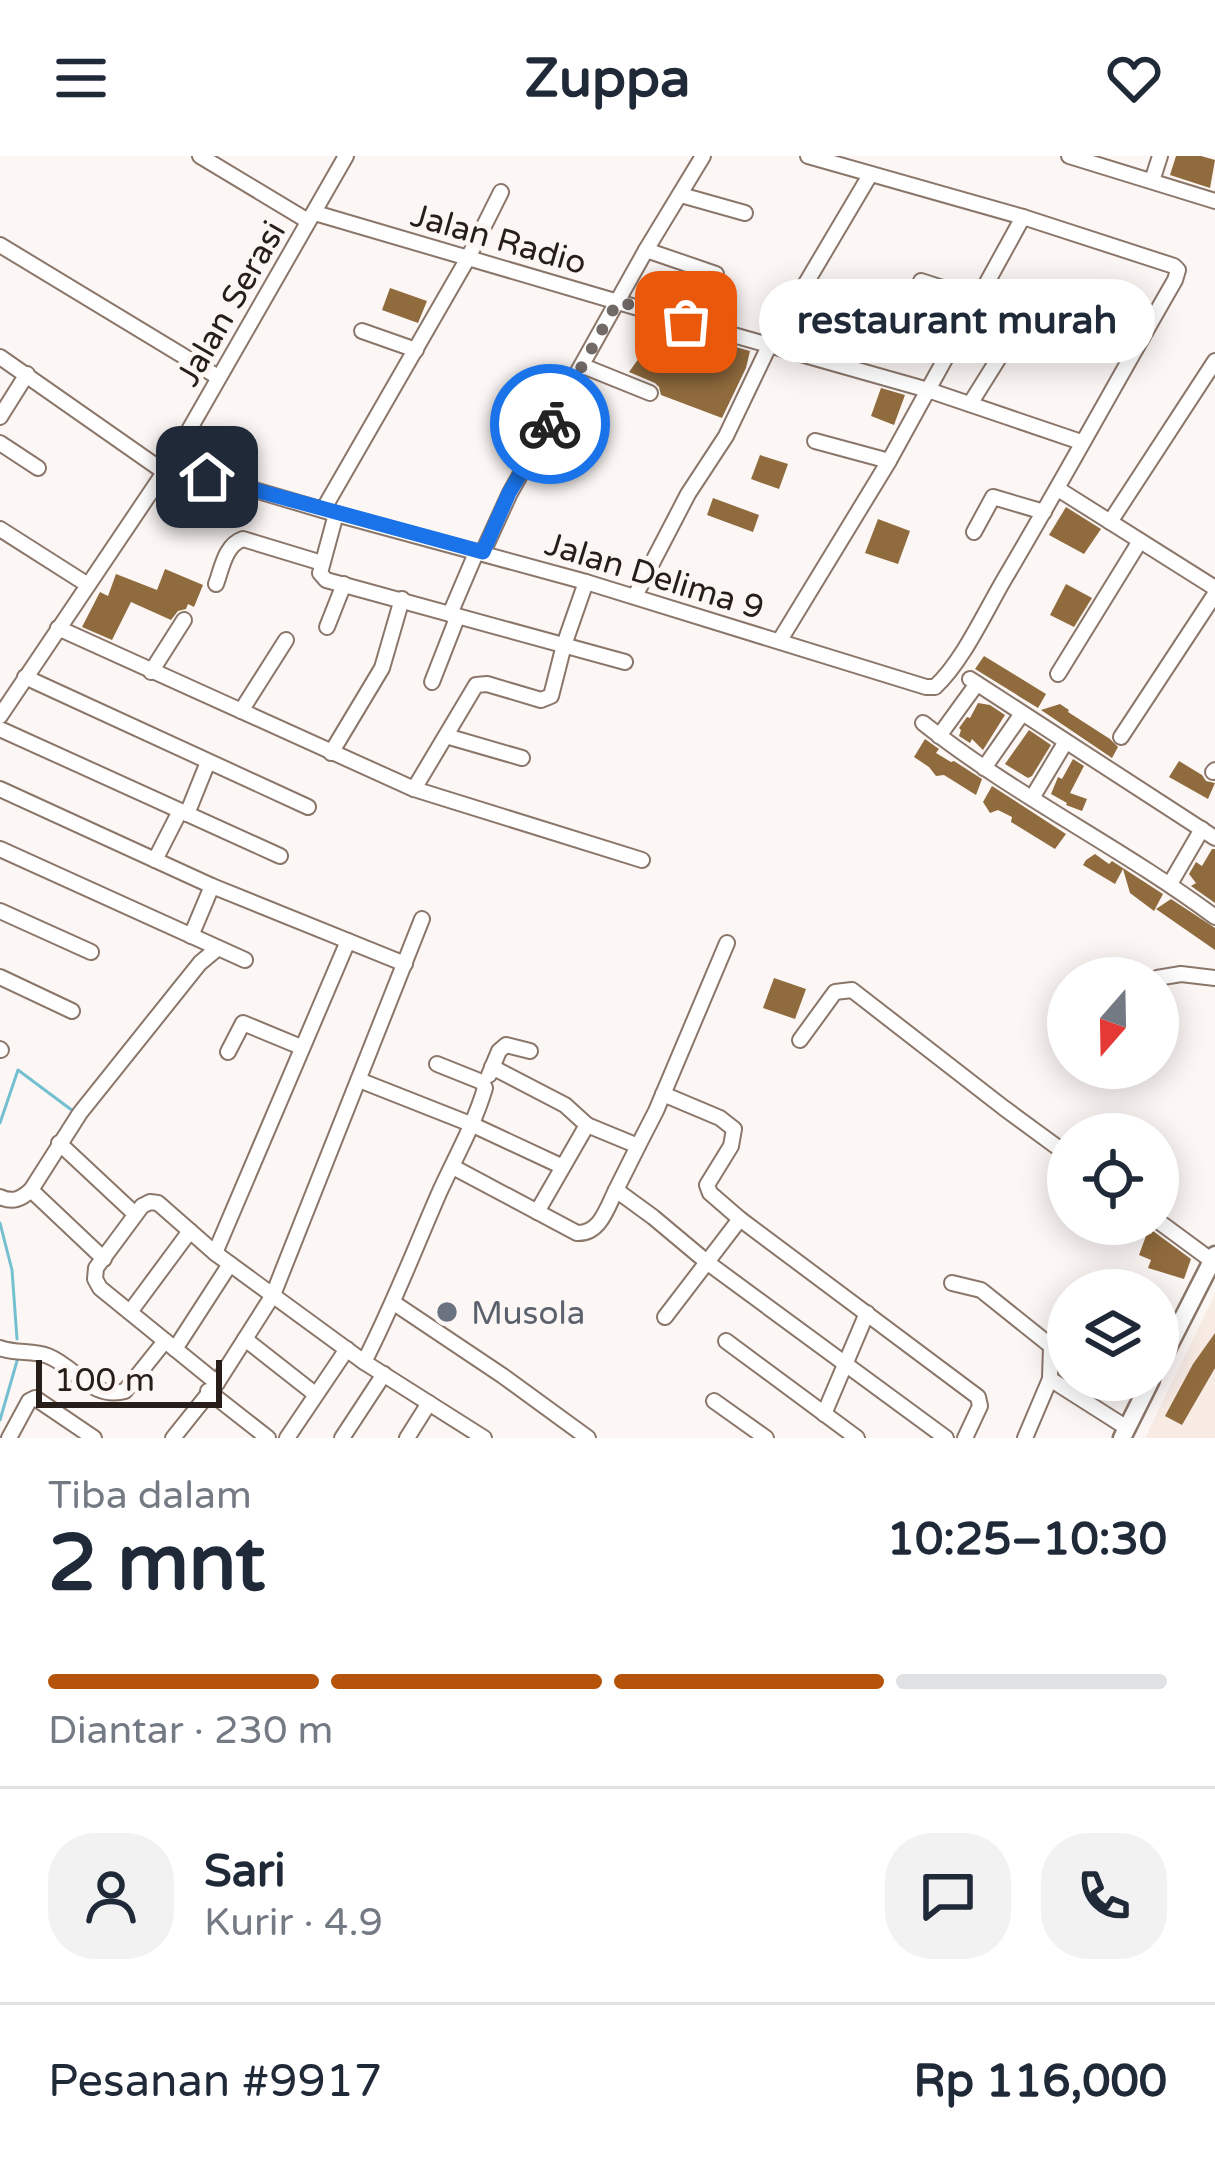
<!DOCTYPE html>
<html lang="id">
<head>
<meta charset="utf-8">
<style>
	:root { --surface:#fff; --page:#f2f2f3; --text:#1f2937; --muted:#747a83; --line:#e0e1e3; --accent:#b45309 }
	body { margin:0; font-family:"Varela Round",sans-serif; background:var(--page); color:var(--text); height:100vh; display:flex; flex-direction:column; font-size:45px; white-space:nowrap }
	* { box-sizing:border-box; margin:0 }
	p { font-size:39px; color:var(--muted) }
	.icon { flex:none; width:66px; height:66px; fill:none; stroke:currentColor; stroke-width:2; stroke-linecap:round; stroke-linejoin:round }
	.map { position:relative; height:1282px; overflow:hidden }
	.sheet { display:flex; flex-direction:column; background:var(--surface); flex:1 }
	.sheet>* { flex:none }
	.needle { width:78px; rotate:200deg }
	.controls { position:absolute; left:1047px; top:801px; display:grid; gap:24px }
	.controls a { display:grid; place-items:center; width:132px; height:132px; border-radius:50%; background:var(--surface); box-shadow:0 6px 30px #0003; font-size:60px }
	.scale { position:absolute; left:36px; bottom:30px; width:186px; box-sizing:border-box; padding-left:12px; border:6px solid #271e1a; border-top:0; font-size:33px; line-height:42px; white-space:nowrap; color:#271e1a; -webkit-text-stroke:9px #fcf7f5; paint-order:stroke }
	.pin { position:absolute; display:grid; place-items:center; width:102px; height:102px; color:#fff; margin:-51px; border-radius:24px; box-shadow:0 6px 18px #0006 }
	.courier { position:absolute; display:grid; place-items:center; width:120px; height:120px; margin:-60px; border:9px solid #1a73e8; border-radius:50%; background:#fff; color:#222; box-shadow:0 3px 15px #0007 }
	.bubble { position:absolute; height:84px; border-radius:42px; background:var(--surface); box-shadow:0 6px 30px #0003; font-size:39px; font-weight:700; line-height:84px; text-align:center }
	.headline em { font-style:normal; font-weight:700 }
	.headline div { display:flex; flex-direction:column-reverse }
	.headline { display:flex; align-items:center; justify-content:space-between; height:204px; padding:0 48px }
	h1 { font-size:78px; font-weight:700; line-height:90px }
	.bar { display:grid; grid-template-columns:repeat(4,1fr); gap:18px 12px; align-content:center; height:144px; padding:0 48px }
	.bar i { height:15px; border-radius:9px; background:var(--line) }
	.bar .on { background:var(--accent) }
	.bar p { grid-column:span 4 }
	.line { display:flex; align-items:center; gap:30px; padding:0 48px; border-top:3px solid var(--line) }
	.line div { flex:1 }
	.round { display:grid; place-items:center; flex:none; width:126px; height:126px; border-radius:48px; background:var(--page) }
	header { display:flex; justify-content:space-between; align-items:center; height:156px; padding:0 48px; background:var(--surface); font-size:54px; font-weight:700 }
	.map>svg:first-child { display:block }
</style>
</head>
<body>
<header><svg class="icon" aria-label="menu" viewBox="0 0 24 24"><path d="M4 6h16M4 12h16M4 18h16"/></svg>Zuppa<svg class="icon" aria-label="heart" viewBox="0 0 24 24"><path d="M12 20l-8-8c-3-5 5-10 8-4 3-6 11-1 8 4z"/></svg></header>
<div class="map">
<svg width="1215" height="1282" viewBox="0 0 1215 1282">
	<rect width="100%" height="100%" fill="#fcf7f5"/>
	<polygon fill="#f8ebe4" points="1215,1138 1215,1282 1145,1282"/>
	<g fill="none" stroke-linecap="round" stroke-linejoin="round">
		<g stroke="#75c0d0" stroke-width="3">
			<polyline points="141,870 177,824"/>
			<polyline points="0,967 18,914 73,955 75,952"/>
			<polyline points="0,1067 12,1114 17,1183"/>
			<polyline points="0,1264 17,1205"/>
		</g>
	</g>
	<g fill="#906b3d">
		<polygon points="1176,0 1201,0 1215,4 1210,32 1170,19"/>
		<polygon points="390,132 427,145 418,167 382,154"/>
		<polygon points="642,165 750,195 746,212 722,262 661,239 659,231 655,227 629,216 652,184"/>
		<polygon points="881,232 905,239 894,269 871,260"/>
		<polygon points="760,299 788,308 779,333 751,323"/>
		<polygon points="713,342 759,359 753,376 707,359"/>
		<polygon points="1066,351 1101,373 1084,398 1049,379"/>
		<polygon points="878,363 910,375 898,408 865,397"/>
		<polygon points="165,413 203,429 194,451 188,448 186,453 178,455 171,464 131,446 112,484 82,471 100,436 108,440 116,418 157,434"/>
		<polygon points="1066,428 1092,442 1074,471 1050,459"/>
		<polygon points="984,500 1046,538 1038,552 975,513"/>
		<polygon points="978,547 990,549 1005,559 983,594 972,583 970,587 959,580 961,574 959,572 967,561 970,562"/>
		<polygon points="1060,548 1069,554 1068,556 1110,583 1118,591 1112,602 1041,554"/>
		<polygon points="1029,574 1051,589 1032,620 1028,622 1005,608"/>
		<polygon points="925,583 939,593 936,597 951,606 954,605 982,623 976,639 944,619 936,620 929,611 914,601"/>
		<polygon points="1073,603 1084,610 1070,637 1087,643 1082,655 1066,649 1067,647 1051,638 1058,621 1062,623"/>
		<polygon points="1179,605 1202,619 1206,625 1215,627 1208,643 1169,621"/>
		<polygon points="992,630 1066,678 1055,693 1011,666 1012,661 998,654 990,657 983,646"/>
		<polygon points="1212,693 1215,693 1215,747 1191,730 1196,727 1189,718 1196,706 1202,710"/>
		<polygon points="1095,698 1109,708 1112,705 1163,738 1154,755 1130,737 1123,713 1115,728 1083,709 1086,704"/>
		<polygon points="1171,743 1215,772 1215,794 1156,753"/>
		<polygon points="774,822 806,833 795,863 763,852"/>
		<polygon points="1153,1075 1191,1103 1184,1123 1148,1112 1151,1104 1139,1099 1147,1077 1151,1078"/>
		<polygon points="1215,1177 1215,1212 1182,1269 1165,1260 1193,1208"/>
	</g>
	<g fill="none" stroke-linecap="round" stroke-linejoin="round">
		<defs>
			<g id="minor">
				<polyline points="200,0 308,65"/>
				<polyline points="1069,0 1215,45"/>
				<polyline points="1152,25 1160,0"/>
				<polyline points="681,39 745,57"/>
				<polyline points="315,57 652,156 928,234 1081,286"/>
				<polyline points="0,89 218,221"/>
				<polyline points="646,94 716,118"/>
				<polyline points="921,125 977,143"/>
				<polyline points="804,132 876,155"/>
				<polyline points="362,175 416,194"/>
				<polyline points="0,201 163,315"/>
				<polyline points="583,210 650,237"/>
				<polyline points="970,248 1020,168"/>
				<polyline points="0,261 27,218"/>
				<polyline points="815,285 889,305"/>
				<polyline points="0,287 38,312"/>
				<path d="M169,309L336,358L586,426L926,531H935C963,505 985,456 1005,422C1063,324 1118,223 1175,124L1178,114L1174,110L1023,61L808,0"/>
				<polyline points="1058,333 1215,432"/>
				<polyline points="323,354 468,102 501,36"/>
				<polyline points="336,358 320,417 326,424 625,506"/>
				<polyline points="1110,366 1215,205"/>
				<polyline points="0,373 88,429"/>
				<polyline points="974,376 993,341 1044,356"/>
				<polyline points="483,396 510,337 646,94 703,0"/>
				<path d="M216,428C222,412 225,389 243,383L322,407"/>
				<polyline points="635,440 688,338 726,280 770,188 870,19"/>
				<polyline points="450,458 476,397"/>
				<polyline points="327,471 344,428"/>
				<polyline points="58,472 414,633 642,704"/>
				<polyline points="780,484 889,305 1023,61"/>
				<polyline points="151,516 184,464"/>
				<polyline points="1058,518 1140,385"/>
				<polyline points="25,521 308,651"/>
				<polyline points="970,523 1215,682"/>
				<polyline points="432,526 457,462"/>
				<polyline points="241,555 286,484"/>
				<polyline points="0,560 169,309 346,0"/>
				<path d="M923,567C1015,640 1121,691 1215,761"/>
				<polyline points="0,573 280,700"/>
				<polyline points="446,580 522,602"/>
				<polyline points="939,580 976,529"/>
				<polyline points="1121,581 1215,438"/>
				<polyline points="331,597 382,512 402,443"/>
				<polyline points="984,612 1021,559"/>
				<polyline points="1213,616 1215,614"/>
				<polyline points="0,633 212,730 405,808"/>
				<polyline points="414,633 476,529 487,528 541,544 551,540 564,489 586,426"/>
				<polyline points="1032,642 1065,587"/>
				<polyline points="187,658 208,606"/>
				<polyline points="0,693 245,804"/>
				<polyline points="155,704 180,655"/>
				<polyline points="1170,728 1202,673"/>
				<polyline points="0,755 91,796"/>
				<polyline points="191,780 212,730"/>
				<polyline points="0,821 72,855"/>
				<polyline points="1157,822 1181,818 1215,822"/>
				<polyline points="800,884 835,836 852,834 1004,952 1068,999"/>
				<polyline points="0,893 1,894"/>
				<polyline points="228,896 243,867 301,891"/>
				<polyline points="492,911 565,949 587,969"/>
				<polyline points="489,919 499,895 506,889 530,895"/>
				<polyline points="359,924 473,969 561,1010"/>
				<polyline points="663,938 720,962 734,973 731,990 707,1029 710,1037 740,1063 978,1241 980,1250 965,1282"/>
				<polyline points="59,987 135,1058"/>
				<polyline points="638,990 656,955 727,787"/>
				<path d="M453,1011L577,1077C600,1078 607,1052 616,1034"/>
				<polyline points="31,1034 104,1103"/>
				<path d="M0,1041C13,1047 21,1043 31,1034L80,957L200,807L218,792"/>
				<polyline points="537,1056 587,969 638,990 616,1034 653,1061 708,1107 946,1282"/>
				<polyline points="1158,1065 1215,1107"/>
				<polyline points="215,1097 348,785"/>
				<polyline points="952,1127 981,1134 1051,1190 1050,1223 1025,1282"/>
				<polyline points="394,1147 503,1220 588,1282"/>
				<polyline points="130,1156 190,1075"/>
				<polyline points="665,1161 740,1063"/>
				<polyline points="245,1183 315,1238"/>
				<polyline points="726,1185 857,1282"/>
				<path d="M0,1192C16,1198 33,1194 48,1200C76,1211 91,1244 125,1235L165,1185"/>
				<polyline points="175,1193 230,1108"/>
				<path d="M364,1206C393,1150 415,1092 440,1035C456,1000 474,969 485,932L482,926L437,908"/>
				<polyline points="1050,1223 1127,1272"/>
				<polyline points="217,1227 100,1132 95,1123 96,1112 142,1050 150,1046 158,1047 215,1097 364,1206 484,1282"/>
				<polyline points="208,1235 268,1282"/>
				<polyline points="714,1245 766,1282"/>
				<polyline points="824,1258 867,1157"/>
				<polyline points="9,1282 29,1245 35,1242 94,1282"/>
				<polyline points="173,1282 217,1227 273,1139 422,763"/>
				<polyline points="287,1282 347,1193"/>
				<polyline points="342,1282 384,1218"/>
				<polyline points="407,1282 429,1247"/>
			</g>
			<g id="tertiary">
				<polyline points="1158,1211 1215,1099"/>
				<polyline points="1122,1282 1151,1224"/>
			</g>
		</defs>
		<use href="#minor" stroke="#8b766a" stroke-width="18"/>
		<use href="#tertiary" stroke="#8b766a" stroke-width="21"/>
		<use href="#minor" stroke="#fff" stroke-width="14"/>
		<use href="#tertiary" stroke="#fff" stroke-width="16"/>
	</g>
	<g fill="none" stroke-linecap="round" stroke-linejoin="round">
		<polyline stroke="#726a67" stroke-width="12" stroke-dasharray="0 21.6" points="550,268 618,145 686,166"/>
		<polyline stroke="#1a73e8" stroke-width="15" points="207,321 483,396 509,337 550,268"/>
	</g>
	<circle fill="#6b7280" stroke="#fcf7f5" stroke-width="4.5" cx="447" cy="1156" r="12"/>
	<g text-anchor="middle" stroke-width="10" stroke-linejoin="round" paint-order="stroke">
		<g font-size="33" fill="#271e1a" stroke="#fcf7f5">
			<text transform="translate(499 82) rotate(16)" y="12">Jalan Radio</text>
			<text transform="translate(230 147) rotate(-60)" y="12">Jalan Serasi</text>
			<text transform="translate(655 419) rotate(17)" y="12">Jalan Delima 9</text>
		</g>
		<g font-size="33" fill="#5b616d" stroke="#fcf7f5" text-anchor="start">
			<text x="471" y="1168">Musola</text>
		</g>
	</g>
</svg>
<div class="controls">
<a><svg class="needle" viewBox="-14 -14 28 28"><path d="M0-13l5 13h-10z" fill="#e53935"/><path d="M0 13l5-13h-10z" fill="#747a83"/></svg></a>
<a><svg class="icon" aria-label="locate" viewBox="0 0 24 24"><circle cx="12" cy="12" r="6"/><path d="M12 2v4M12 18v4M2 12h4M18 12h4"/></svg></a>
<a><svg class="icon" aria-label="layers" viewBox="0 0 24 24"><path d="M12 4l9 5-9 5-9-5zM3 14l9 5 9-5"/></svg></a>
</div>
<div class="scale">100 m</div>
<div class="pin" style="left:686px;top:166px;background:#ea580c"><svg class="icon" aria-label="bag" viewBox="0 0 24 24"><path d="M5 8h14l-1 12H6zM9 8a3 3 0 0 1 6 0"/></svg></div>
<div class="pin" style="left:207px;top:321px;background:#1f2937"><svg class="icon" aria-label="home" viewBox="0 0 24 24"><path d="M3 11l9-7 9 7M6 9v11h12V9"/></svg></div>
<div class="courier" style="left:550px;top:268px"><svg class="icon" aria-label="bike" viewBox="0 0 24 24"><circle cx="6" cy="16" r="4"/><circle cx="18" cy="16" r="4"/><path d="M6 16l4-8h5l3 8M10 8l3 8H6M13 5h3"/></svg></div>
<div class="bubble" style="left:759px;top:123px;width:396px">restaurant murah</div>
</div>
<section class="sheet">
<div class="headline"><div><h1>2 mnt</h1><p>Tiba dalam</p></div><em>10:25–10:30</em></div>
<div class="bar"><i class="on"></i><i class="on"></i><i class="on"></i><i></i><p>Diantar · 230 m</p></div>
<div class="line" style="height:216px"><a class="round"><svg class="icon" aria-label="person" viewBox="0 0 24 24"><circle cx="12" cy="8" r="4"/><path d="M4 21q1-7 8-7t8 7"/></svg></a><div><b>Sari</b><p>Kurir · 4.9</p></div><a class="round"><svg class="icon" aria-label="chat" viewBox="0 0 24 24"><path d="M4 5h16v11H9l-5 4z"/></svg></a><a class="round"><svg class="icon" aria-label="phone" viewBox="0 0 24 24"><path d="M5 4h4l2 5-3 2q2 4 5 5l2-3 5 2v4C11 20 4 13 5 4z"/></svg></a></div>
<div class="line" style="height:156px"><div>Pesanan #9917</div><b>Rp 116,000</b></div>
</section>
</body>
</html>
